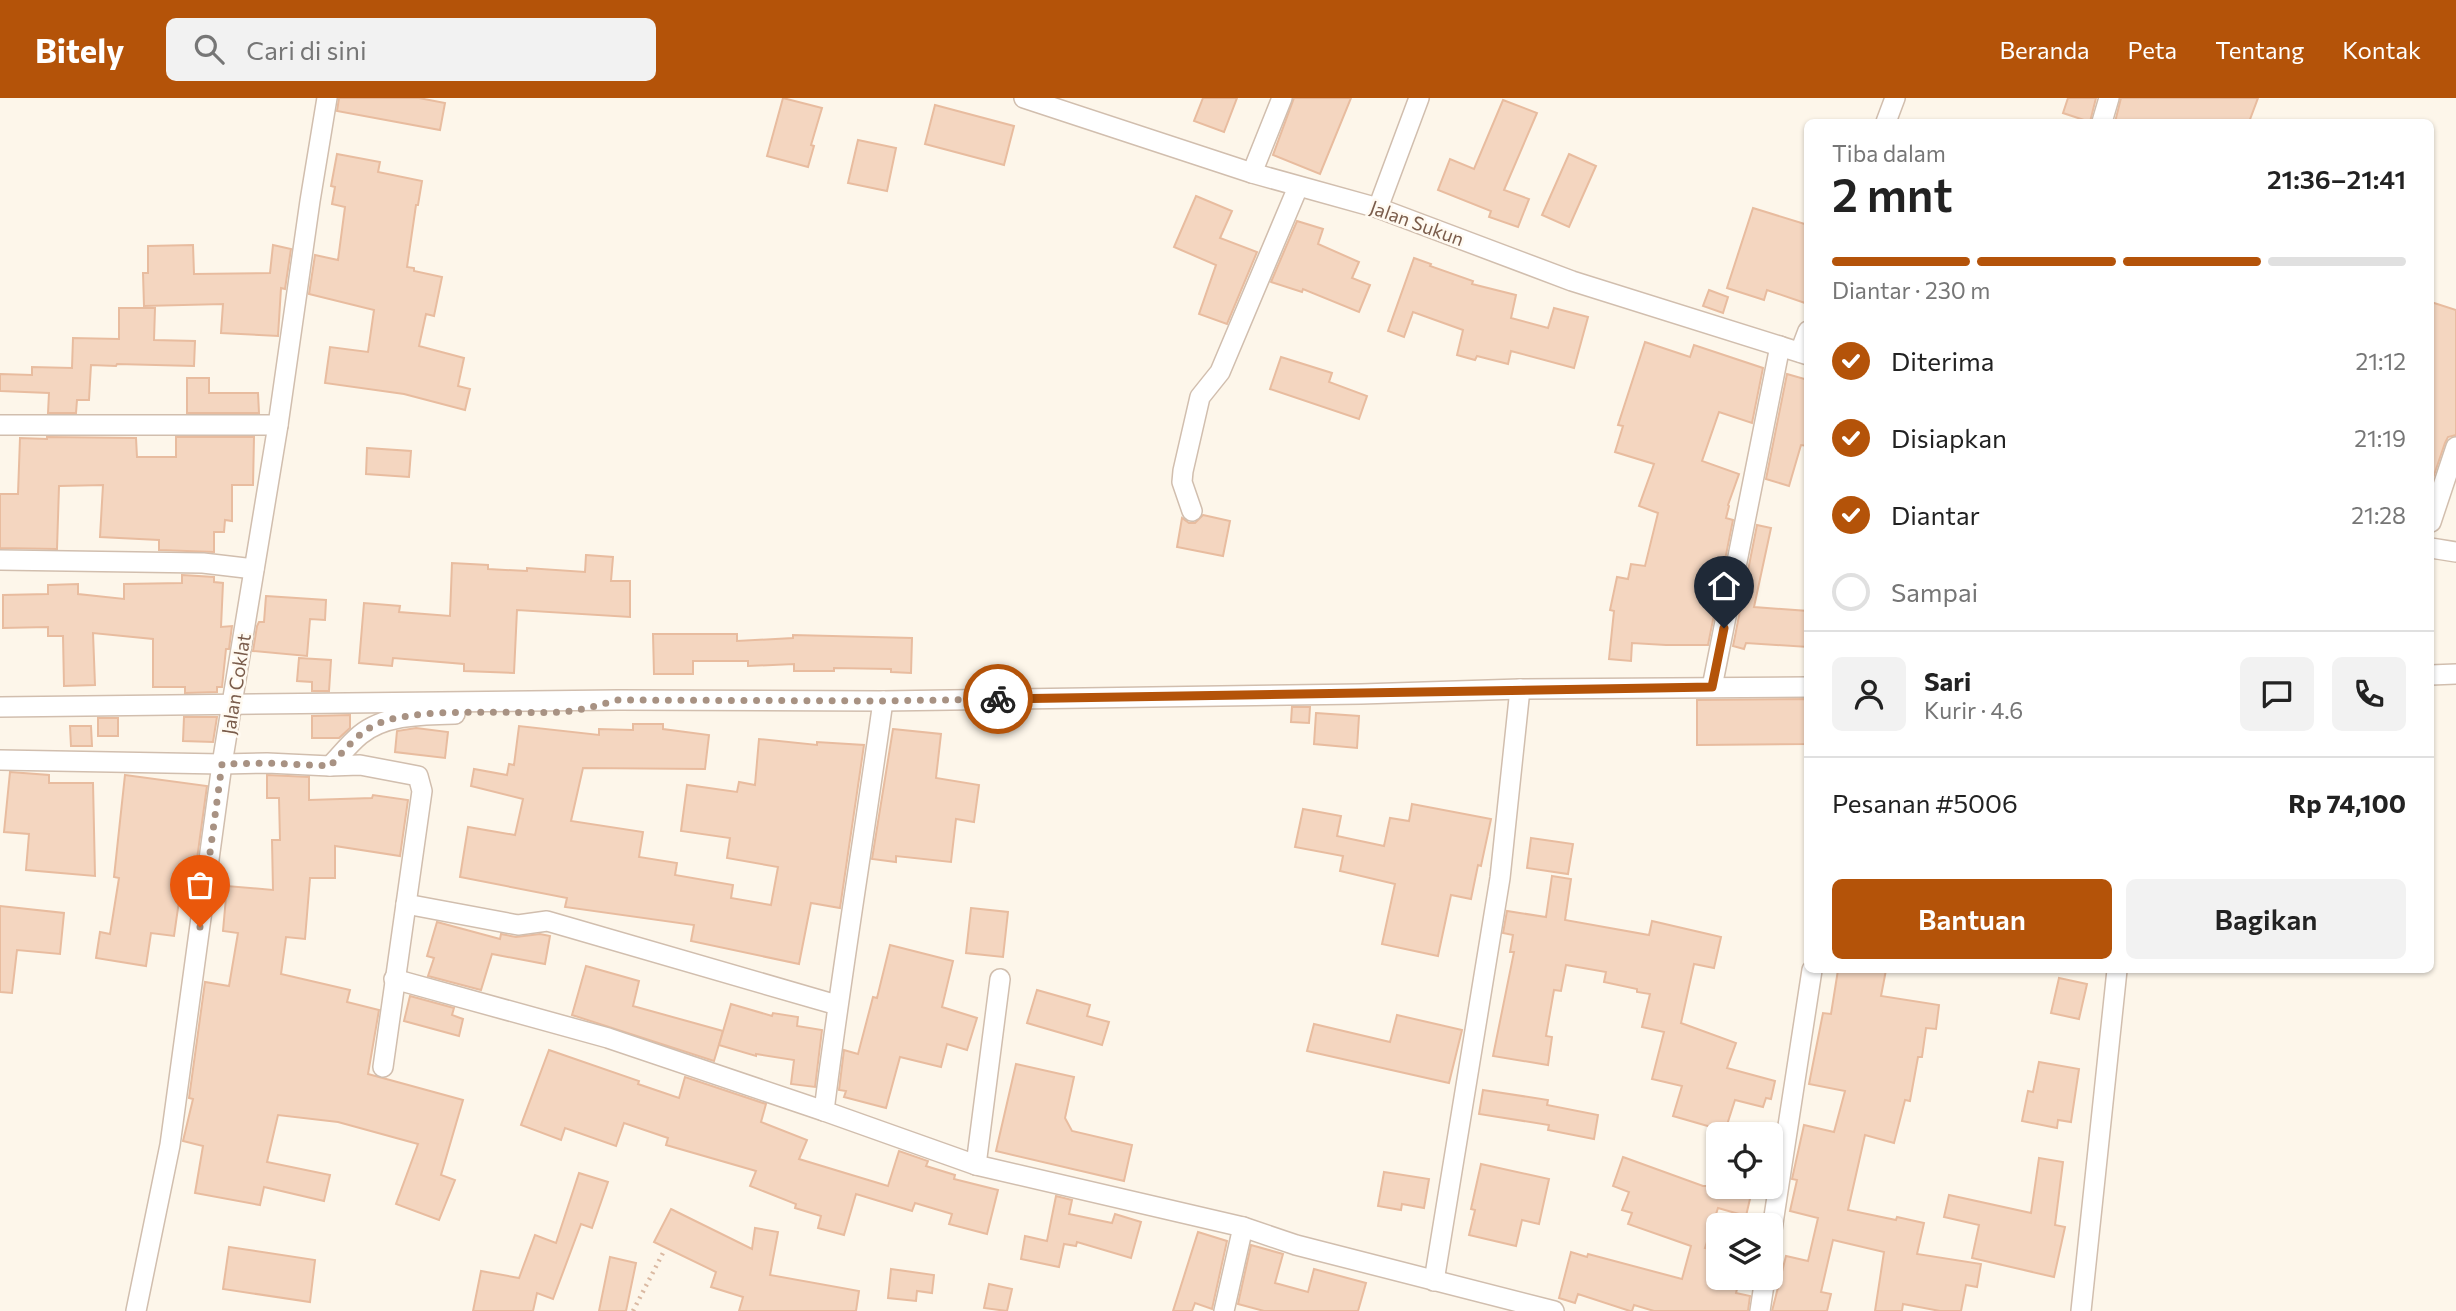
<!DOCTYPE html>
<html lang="id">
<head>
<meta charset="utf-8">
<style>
	:root { --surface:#fff; --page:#f2f2f2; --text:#222; --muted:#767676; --line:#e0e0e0; --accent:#b45309 }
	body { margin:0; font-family:Commissioner,sans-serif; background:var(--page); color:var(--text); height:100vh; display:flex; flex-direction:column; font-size:26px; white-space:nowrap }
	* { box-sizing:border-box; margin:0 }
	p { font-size:23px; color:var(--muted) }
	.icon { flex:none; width:38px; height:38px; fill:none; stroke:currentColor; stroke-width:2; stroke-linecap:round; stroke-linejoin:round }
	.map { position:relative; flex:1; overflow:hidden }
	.sheet { position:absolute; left:1804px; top:21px; width:630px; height:854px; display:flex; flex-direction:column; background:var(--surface); border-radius:10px; box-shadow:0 2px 5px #0004 }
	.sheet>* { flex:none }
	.fabs { position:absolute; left:1706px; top:1024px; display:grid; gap:14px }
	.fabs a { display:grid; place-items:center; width:77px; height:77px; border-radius:10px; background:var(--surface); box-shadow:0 2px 5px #0004; font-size:35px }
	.pin { position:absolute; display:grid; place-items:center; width:60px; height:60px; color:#fff; margin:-72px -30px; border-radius:50% 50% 50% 0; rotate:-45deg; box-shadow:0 0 7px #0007 }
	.pin .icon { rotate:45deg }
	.courier { position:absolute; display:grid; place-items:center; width:70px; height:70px; margin:-35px; border:5px solid #b45309; border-radius:50%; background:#fff; color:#222; box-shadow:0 2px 9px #0007 }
	.overview em { font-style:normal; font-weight:600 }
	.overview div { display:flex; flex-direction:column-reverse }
	.overview { display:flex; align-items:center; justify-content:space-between; height:119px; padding:0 28px }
	h1 { font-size:46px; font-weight:600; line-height:52px }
	.bar { display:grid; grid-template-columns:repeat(4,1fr); gap:10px 7px; align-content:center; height:84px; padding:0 28px }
	.bar i { height:9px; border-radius:5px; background:var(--line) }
	.bar .active { background:var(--accent) }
	.bar p { grid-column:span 4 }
	.line { display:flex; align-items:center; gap:18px; padding:0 28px; border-top:2px solid var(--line) }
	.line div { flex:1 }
	.round { display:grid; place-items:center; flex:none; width:74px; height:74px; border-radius:10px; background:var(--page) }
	ol { padding:0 28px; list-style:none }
	li { display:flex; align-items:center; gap:21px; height:77px }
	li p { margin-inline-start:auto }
	li .icon { padding:7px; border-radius:50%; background:var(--accent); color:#fff; stroke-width:4 }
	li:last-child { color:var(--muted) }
	li i { width:38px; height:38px; border:4px solid var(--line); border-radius:50% }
	.button { display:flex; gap:14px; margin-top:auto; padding:14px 28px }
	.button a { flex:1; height:80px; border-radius:10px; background:var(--accent); color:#fff; font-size:28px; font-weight:600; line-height:80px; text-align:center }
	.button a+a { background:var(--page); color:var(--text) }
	header { display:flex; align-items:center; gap:42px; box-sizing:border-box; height:98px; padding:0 35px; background:var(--accent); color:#fff }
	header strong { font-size:33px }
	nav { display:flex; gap:38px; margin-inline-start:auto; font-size:24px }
	.search { width:490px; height:63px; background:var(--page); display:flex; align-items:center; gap:18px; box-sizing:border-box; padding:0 24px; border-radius:10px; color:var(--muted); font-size:26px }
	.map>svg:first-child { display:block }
</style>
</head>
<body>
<header>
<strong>Bitely</strong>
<div class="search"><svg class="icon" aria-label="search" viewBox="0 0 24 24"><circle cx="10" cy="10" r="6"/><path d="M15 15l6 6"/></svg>Cari di sini</div>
<nav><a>Beranda</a><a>Peta</a><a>Tentang</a><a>Kontak</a></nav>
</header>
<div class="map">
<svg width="2456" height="1213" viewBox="0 0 2456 1213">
	<rect width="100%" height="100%" fill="#fdf6ea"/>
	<g fill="#f4d6c0" stroke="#e8bc9f" stroke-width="2">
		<polygon points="339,0 419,0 445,5 440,32 337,13"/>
		<polygon points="783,0 822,10 811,47 814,48 808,69 767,58"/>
		<polygon points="1203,0 1237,0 1224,34 1194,23"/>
		<polygon points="1294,0 1351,0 1320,76 1273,57"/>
		<polygon points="2068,0 2096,0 2090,24 2063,15"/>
		<polygon points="2121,0 2258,0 2249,24 2115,24"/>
		<polygon points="1503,2 1537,15 1504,92 1529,101 1518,129 1489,119 1491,113 1438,92 1450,61 1474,71"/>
		<polygon points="935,7 1014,28 1004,67 925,46"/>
		<polygon points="858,42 896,50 887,93 848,85"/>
		<polygon points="337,56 380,64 378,74 422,83 418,107 416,107 407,169 414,170 414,173 442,179 434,218 426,216 419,248 464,260 458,288 470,291 465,312 404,296 325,285 330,249 368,254 374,212 309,196 315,157 338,162 345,109 332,106 335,89 331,88"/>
		<polygon points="1569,56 1596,68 1569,129 1542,117"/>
		<polygon points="1196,98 1232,113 1220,140 1257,154 1227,226 1199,216 1216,167 1174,149"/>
		<polygon points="1753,110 1808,127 1808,206 1767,192 1764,202 1727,190"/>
		<polygon points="1297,123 1323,131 1318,146 1359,164 1352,180 1370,187 1359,214 1303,191 1302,194 1271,184"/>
		<polygon points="193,147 194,176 270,175 273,147 291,151 285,191 281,190 278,238 221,235 223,206 144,208 143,175 148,175 148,148"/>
		<polygon points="1414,160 1431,166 1430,168 1473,183 1472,186 1516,197 1511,220 1548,230 1554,210 1588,219 1574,270 1511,253 1508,266 1477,258 1475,262 1457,257 1463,232 1413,214 1404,239 1388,233"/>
		<polygon points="1709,192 1728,199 1723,215 1703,208"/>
		<polygon points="2431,204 2456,212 2456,337 2448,339 2445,345 2431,386"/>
		<polygon points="119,210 155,210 154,242 195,243 194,268 117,266 116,268 91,267 89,302 77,302 76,315 48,315 49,295 0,293 0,276 32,277 32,269 72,270 73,240 119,241"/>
		<polygon points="1645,244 1690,259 1694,247 1763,270 1752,325 1719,314 1702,363 1739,376 1728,407 1729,408 1726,420 1733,422 1708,547 1666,547 1632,545 1631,563 1609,561 1614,513 1610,512 1617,479 1628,481 1631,466 1645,468 1658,415 1639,408 1654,366 1615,354 1623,328 1618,327"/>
		<polygon points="1281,259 1332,275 1329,284 1367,298 1359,321 1270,291"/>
		<polygon points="1787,276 1808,282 1808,348 1801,347 1789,388 1766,381"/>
		<polygon points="187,280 209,280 209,295 258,295 259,315 187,315"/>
		<polygon points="47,339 136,340 137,359 176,359 176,339 254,339 253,387 232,387 232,423 225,422 224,434 214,434 214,454 159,452 159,442 100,439 103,387 59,388 57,451 0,450 0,396 18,396 20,340 47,341"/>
		<polygon points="367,350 411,353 409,379 366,376"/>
		<polygon points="1203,417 1230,423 1223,458 1177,449 1182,420 1189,425 1195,425"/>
		<polygon points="1757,427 1771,430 1754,509 1808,513 1808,549 1746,545 1744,551 1733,548"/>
		<polygon points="586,457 613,459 611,483 630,483 630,519 517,512 514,575 464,573 464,566 393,560 392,568 359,565 364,505 400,508 399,514 450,518 452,465 488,467 488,471 527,473 527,470 585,474"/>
		<polygon points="182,477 214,479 214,484 223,485 221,529 232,528 229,551 226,551 222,589 217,589 217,594 185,595 185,589 153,589 153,541 93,535 95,587 64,588 63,538 48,538 48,529 3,530 3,497 48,496 48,487 78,486 78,496 124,501 124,486 182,485"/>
		<polygon points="266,498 326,502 325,522 310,521 307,558 253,553 257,528 259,524 264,524"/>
		<polygon points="653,536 737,536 737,543 793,540 793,537 912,540 911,575 891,574 891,571 834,570 834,573 794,573 794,566 748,568 748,563 693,563 693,576 654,576"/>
		<polygon points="299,560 331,562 329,593 312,593 312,584 297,583"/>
		<polygon points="1808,601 1808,646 1697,647 1697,602"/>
		<polygon points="1292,609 1310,609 1309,625 1291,624"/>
		<polygon points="1316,615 1359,618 1357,650 1314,646"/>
		<polygon points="350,617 350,630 339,640 312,640 312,618"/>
		<polygon points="184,619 217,619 213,644 183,643"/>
		<rect x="98" y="620" width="20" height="18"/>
		<polygon points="633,626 663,626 663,631 709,637 705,671 583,670 571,723 643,734 639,759 677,765 675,777 733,787 731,800 771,807 778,769 727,760 730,740 681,733 687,687 737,694 739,684 755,687 759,641 817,647 817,644 864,647 840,810 811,805 799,866 691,843 694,827 565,809 567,800 460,779 468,729 515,737 523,701 471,688 474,671 507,677 509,666 514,667 519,628 599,637 599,631 633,632"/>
		<polygon points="70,628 91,628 92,648 71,648"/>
		<polygon points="416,630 448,634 445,660 395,654 397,633"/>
		<polygon points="893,631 941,636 936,680 979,687 974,724 956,721 951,764 896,758 896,764 872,761"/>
		<polygon points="10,674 49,677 49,685 93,685 95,778 26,772 29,736 4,734"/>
		<polygon points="125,677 207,688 194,783 182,782 174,838 151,835 146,868 96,860 100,834 110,836 119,780 114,779"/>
		<polygon points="267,677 309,679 309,702 372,700 373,697 408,702 400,758 335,748 335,780 310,780 305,841 286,839 281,876 350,892 347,904 379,912 368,976 463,1002 441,1077 455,1082 439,1122 396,1106 418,1046 338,1024 278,1017 267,1064 330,1077 324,1103 264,1089 260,1107 195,1095 203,1048 183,1043 193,1001 189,1000 205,884 229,888 238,835 223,833 227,788 273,792 272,742 280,742 279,700 267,700"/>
		<polygon points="1412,706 1491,721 1481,768 1478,767 1471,801 1451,797 1438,858 1382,846 1395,786 1340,773 1343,758 1295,749 1303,711 1341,718 1337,738 1384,748 1390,720 1409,723"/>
		<polygon points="1531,740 1573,746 1568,776 1527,770"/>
		<polygon points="1552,778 1571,781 1565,822 1649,837 1652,823 1721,839 1714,870 1694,866 1681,925 1736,945 1727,970 1775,983 1771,1001 1766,1000 1763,1009 1735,1002 1725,1033 1673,1018 1682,988 1652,981 1664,934 1642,929 1650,896 1637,894 1637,891 1604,884 1606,874 1566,867 1561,893 1554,892 1546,938 1552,939 1548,967 1493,958 1514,854 1510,854 1513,837 1503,835 1507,813 1546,819"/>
		<polygon points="0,808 64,815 60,856 17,852 12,895 0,894"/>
		<polygon points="971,810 1008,814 1003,859 966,855"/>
		<polygon points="437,824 500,841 501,836 516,839 540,836 550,838 545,866 492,856 481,892 428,878 434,860 427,858"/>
		<polygon points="890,847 953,863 942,909 977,920 967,952 947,946 941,969 900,959 886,1010 844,999 846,993 839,992 844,952 858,956 873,899 877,900"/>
		<polygon points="586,868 639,883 633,908 723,933 714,963 572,917"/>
		<polygon points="1838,872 1886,872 1881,898 1939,907 1936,931 1926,930 1922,959 1918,959 1910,1003 1905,1002 1894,1045 1865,1037 1848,1112 1896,1122 1897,1119 1924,1125 1917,1156 1981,1166 1977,1189 1966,1187 1961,1213 1940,1213 1903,1206 1902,1213 1875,1213 1884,1154 1833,1142 1821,1194 1831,1196 1827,1213 1772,1213 1786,1158 1808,1163 1818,1120 1790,1113 1797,1082 1792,1081 1804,1027 1834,1034 1845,993 1809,986 1823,915 1831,916"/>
		<polygon points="2059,880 2087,886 2079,921 2051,915"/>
		<polygon points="1037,892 1090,907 1087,918 1109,924 1102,947 1027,925"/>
		<polygon points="410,898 454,910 452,917 463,921 459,938 404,923"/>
		<polygon points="731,906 772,918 773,915 798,919 797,928 822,932 815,989 791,986 794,962 756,956 756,958 719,947"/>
		<polygon points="1397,917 1462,932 1449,985 1307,953 1314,926 1390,944"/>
		<polygon points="549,952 639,983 638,986 679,1000 685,979 766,1006 761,1024 807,1042 799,1061 888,1088 899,1053 928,1063 926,1068 955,1077 954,1081 998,1092 987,1136 949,1126 952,1116 915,1105 912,1113 856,1096 844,1137 818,1130 821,1118 795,1110 796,1106 750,1088 756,1073 666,1047 668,1040 624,1025 616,1048 565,1030 561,1042 521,1027"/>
		<polygon points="2039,964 2079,971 2071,1024 2058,1022 2057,1030 2022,1023 2028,993 2033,994"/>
		<polygon points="1016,966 1074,979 1065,1020 1072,1033 1132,1047 1124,1083 996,1053"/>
		<polygon points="1483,992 1548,1002 1547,1007 1598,1017 1594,1041 1548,1032 1549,1027 1479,1016"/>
		<polygon points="1623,1059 1703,1088 1753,1088 1746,1118 1718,1110 1705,1150 1718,1153 1718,1180 1740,1180 1736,1195 1750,1198 1748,1213 1654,1213 1634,1207 1632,1213 1630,1213 1578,1196 1575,1205 1559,1200 1571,1154 1587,1159 1588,1156 1682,1181 1691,1148 1628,1126 1632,1115 1622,1112 1629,1094 1613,1088"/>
		<polygon points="2039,1060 2063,1064 2055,1127 2065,1129 2054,1179 1972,1160 1979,1127 1944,1119 1949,1097 2031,1115"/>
		<polygon points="1481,1066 1549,1081 1539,1126 1522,1122 1516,1148 1469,1137 1475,1112 1471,1111"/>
		<polygon points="1384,1074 1429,1081 1424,1110 1402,1106 1401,1112 1378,1108"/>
		<polygon points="579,1075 608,1084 592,1130 581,1126 553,1201 537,1195 533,1213 473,1213 481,1173 519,1180 535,1137 556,1145"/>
		<polygon points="1056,1098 1072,1102 1069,1116 1112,1125 1115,1116 1141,1124 1131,1160 1077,1144 1076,1148 1064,1146 1059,1169 1021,1161 1025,1138 1047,1143"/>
		<polygon points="671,1111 752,1151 755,1130 778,1134 770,1177 859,1193 856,1213 739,1213 743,1199 711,1189 716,1174 654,1144"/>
		<polygon points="1198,1134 1227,1143 1212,1211 1195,1205 1192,1213 1173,1213"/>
		<polygon points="1251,1147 1283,1156 1275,1185 1308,1194 1314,1171 1366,1185 1358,1213 1264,1213 1238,1206"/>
		<polygon points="229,1149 315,1162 310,1204 223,1191"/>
		<polygon points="610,1159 636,1165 626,1213 599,1213"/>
		<polygon points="891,1171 934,1177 932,1195 917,1193 916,1203 888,1200"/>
		<polygon points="989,1186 1012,1191 1007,1213 984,1210"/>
	</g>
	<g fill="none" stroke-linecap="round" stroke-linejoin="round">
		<defs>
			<g id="minor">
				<polyline points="1024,0 1252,75 1378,110 1572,183 1808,257"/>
				<polyline points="1886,24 1895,0"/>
				<polyline points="2102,24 2109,0"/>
				<polyline points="1252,75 1282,0"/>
				<polyline points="1378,110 1419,0"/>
				<polyline points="1800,254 1808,233"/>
				<polyline points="0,327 278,327"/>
				<polyline points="1192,413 1182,384 1183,373 1200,299 1220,274 1298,89"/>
				<polyline points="2431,424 2456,349"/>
				<polyline points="2431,450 2456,454"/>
				<polyline points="0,462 203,465 254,471"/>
				<polyline points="2431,577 2456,576"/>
				<polyline points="1712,589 1780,248"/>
				<path d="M883,603C864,740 841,876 824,1013L976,1067L1243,1129L1296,1147L1554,1213"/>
				<polyline points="0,609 618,602 883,603 1361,596 1520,591 1808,589"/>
				<polyline points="0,662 222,666 267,665 330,668 360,667 418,678 422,693 383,969"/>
				<path d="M330,668C340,658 349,646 360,637C385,616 424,617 455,616"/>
				<polyline points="406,806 518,827 547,823 837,907"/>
				<polyline points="394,881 608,940 824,1013"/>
				<polyline points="976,1067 1000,881"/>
				<polyline points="1771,1138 1812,872"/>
				<polyline points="1434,1183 1500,780 1520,591"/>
				<polyline points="136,1213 170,1047 222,666 278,327 310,103 327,0"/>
				<polyline points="1224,1213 1243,1129"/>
				<polyline points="1760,1213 1765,1180"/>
				<polyline points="2081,1213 2117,872"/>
			</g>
		</defs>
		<use href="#minor" stroke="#d1beae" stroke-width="22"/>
		<polyline stroke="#dab9a2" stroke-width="4.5" stroke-dasharray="2 5" stroke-linecap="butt" points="633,1213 664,1153"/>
		<use href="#minor" stroke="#fff" stroke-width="19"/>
	</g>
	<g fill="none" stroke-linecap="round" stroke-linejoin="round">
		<path stroke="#a89283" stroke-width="7" stroke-dasharray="0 12.6" d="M200,829L222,666L267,665L330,668C343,654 356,637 373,628C412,607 514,617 560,614C581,613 599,607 618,602L883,603L998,601"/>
		<polyline stroke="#b45309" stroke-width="9" points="998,601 1712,589 1724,530"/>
	</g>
	<g text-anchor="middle" stroke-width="5" stroke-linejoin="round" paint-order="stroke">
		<g font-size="19" fill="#7a5c4b" stroke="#fffaf1">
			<text transform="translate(1417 125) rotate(20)" y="7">Jalan Sukun</text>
			<text transform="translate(236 586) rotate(-81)" y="7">Jalan Coklat</text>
		</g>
	</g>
</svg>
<div class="fabs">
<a><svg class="icon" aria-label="locate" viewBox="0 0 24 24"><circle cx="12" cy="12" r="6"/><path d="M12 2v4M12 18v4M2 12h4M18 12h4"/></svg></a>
<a><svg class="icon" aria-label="layers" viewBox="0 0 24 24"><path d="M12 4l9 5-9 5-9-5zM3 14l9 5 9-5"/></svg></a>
</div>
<div class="pin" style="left:200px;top:829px;background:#ea580c"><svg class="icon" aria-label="bag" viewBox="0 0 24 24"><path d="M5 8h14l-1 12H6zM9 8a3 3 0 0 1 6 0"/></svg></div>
<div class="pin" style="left:1724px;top:530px;background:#1f2937"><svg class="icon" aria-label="home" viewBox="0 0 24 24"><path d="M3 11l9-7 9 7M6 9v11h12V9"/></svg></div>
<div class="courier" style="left:998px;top:601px"><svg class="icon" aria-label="bike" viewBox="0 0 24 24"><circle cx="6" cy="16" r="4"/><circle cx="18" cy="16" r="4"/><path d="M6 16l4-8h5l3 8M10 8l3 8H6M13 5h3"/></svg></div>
<section class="sheet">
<div class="overview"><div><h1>2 mnt</h1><p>Tiba dalam</p></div><em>21:36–21:41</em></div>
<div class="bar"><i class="active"></i><i class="active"></i><i class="active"></i><i></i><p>Diantar · 230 m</p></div>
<ol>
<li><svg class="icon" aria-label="check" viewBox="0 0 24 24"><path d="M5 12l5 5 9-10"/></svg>Diterima<p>21:12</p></li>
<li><svg class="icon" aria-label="check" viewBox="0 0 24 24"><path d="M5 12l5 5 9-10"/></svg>Disiapkan<p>21:19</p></li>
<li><svg class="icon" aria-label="check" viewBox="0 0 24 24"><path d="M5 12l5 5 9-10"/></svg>Diantar<p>21:28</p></li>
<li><i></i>Sampai</li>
</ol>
<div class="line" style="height:126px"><a class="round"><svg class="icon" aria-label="person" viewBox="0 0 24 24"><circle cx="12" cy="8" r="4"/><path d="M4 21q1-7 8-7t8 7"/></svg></a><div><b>Sari</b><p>Kurir · 4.6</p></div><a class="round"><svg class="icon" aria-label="chat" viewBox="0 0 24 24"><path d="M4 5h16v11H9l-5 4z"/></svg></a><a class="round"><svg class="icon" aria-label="phone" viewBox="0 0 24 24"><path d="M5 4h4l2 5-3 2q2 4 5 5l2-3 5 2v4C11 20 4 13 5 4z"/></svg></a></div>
<div class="line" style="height:91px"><div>Pesanan #5006</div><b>Rp 74,100</b></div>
<div class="button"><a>Bantuan</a><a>Bagikan</a></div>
</section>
</div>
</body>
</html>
